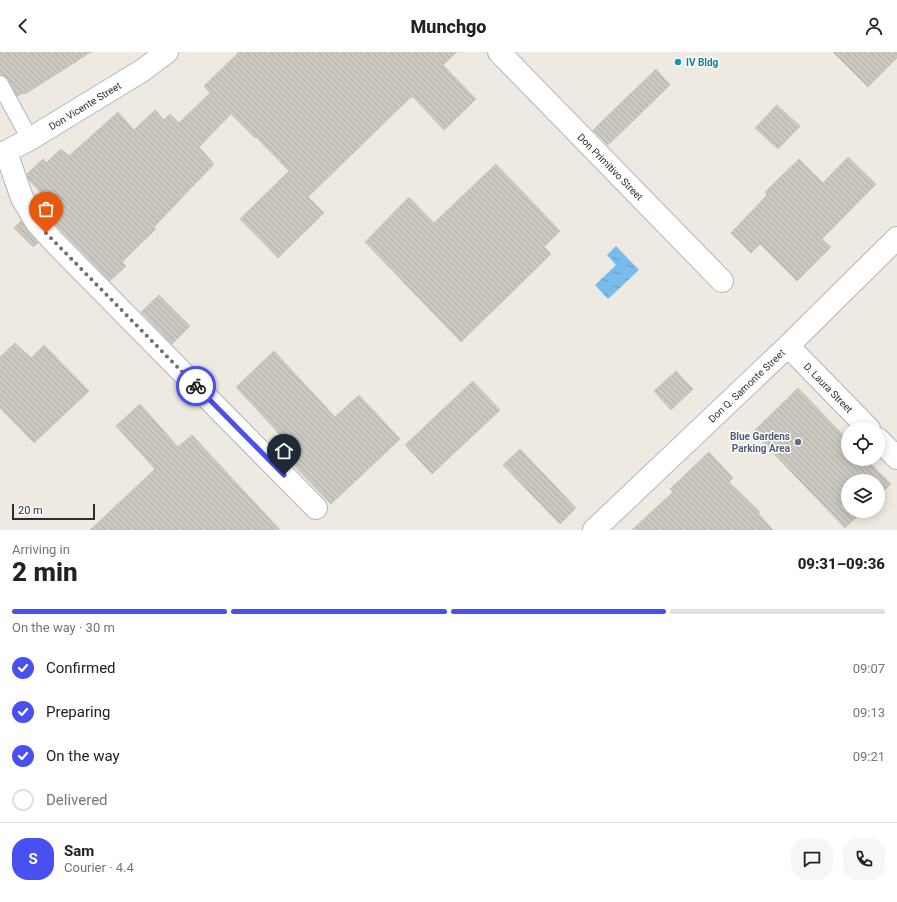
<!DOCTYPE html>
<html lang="en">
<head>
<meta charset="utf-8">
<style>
	:root { --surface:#fff; --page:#f6f6f6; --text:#222; --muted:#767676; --line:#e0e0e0; --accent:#4950f2 }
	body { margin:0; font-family:Roboto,sans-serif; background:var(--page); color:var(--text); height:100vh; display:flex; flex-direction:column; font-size:15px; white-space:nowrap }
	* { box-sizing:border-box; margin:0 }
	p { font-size:13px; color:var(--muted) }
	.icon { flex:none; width:22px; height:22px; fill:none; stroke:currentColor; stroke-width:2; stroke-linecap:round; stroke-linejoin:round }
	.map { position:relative; height:478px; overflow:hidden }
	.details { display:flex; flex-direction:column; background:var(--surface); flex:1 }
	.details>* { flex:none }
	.fabs { position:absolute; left:841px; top:370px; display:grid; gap:8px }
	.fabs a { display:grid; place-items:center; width:44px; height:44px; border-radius:50%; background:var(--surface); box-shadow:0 2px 10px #0003; font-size:20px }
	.scale { position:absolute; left:12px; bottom:10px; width:83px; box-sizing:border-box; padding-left:4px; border:2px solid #2d2d2d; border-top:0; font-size:11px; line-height:14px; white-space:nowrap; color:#2d2d2d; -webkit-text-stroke:3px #fff; paint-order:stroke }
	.pin { position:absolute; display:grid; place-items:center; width:34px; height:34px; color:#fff; margin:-41px -17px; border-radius:50% 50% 50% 0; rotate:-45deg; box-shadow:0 0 4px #0007 }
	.pin .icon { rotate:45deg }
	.courier { position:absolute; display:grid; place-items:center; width:40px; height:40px; margin:-20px; border:3px solid #4950f2; border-radius:50%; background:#fff; color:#222; box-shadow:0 1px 5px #0007 }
	.overview em { font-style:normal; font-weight:800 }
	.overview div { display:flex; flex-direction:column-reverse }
	.overview { display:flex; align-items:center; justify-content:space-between; height:68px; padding:0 12px }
	h1 { font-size:26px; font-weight:800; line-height:30px }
	.bar { display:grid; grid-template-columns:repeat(4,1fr); gap:6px 4px; align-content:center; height:48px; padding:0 12px }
	.bar i { height:5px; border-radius:3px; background:var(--line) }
	.bar .current { background:var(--accent) }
	.bar p { grid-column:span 4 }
	.line { display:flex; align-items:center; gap:10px; padding:0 12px; border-top:1px solid var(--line) }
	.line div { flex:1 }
	.round { display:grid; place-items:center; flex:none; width:42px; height:42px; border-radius:16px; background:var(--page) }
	ol { padding:0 12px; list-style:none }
	li { display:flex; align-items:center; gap:12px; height:44px }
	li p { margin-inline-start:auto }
	li .icon { padding:4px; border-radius:50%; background:var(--accent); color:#fff; stroke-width:4 }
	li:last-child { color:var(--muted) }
	li i { width:22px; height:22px; border:2px solid var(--line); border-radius:50% }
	header { display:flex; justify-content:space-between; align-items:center; height:52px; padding:0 12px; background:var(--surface); font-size:18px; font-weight:800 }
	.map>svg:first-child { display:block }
</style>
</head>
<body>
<header><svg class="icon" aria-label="back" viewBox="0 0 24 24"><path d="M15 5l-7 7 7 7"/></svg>Munchgo<svg class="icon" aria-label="person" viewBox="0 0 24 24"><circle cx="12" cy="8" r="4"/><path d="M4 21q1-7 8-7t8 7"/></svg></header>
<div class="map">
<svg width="897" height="478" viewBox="0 0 897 478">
	<defs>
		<pattern id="water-ripples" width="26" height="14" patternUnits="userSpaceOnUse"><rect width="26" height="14" fill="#79bbea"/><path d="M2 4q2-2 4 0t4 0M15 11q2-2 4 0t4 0" fill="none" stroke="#6498be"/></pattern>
		<pattern id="building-back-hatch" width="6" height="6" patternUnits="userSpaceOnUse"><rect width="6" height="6" fill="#cac8bf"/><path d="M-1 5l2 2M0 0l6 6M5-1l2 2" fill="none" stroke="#aeaca4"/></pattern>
	</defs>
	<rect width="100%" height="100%" fill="#eeeae1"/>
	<polygon fill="url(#water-ripples)" points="616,194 639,218 608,247 595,233 616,213 607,203"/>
	<g fill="url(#building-back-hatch)" stroke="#c9c6ba">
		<polygon points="0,0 91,0 25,42 24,41 17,44 8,27 5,24 0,23"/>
		<polygon points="239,0 457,0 443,13 476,47 444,78 412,44 308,145 324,161 278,206 240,167 289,119 256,85 255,86 231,62 199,95 214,112 154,175 156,177 122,210 126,214 110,229 47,164 40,152 46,146 29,128 27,122 43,107 46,111 61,97 69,104 118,60 134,78 155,58 164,68 170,62 179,71 210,41 204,34"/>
		<polygon points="833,0 897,0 897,6 868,35"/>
		<polygon points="656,17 670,33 608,93 593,78"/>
		<polygon points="777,53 800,74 778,97 755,76"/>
		<polygon points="848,105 876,132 822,187 831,195 797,229 760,192 751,201 731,181 767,143 765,140 799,107 823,131"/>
		<polygon points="496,112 560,179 544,195 551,202 461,290 365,190 409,145 434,171"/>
		<polygon points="21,169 28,179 38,191 33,195 14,176"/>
		<polygon points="159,243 190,274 172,292 141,260"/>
		<polygon points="15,291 31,306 44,293 89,339 34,391 0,356 0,305"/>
		<polygon points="274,299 335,365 359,343 400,387 331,452 289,408 297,401 236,335"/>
		<polygon points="676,319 693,337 671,358 654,339"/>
		<polygon points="473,329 500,358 432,422 405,393"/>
		<polygon points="798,336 848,388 848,407 866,407 891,432 878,444 878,429 848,429 848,459 863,459 845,476 753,380"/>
		<polygon points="140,352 178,395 192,383 280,478 90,478 155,417 116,374"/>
		<polygon points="520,397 576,456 560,472 503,413"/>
		<polygon points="709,400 733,426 729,430 760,460 758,461 773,478 632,478 673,440 670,437"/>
	</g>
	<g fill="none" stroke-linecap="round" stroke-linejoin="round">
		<defs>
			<polyline id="service" points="0,32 30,87"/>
			<g id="minor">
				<path id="s1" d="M499,0L722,229"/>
				<polyline points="6,100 22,146 37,171 55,191 316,456"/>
				<path id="s2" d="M0,103L30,87L143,18L167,0"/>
				<path id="s3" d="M788,294L869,377"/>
				<polyline points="878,387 897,406"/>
				<path id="s4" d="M594,478L788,294L897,186"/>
			</g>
		</defs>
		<use href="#service" stroke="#b4b4c0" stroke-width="18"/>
		<use href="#minor" stroke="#b4b4c0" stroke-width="24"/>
		<use href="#service" stroke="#fff" stroke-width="16"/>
		<use href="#minor" stroke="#fff" stroke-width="22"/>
	</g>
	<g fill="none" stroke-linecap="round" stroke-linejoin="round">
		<polyline stroke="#716f6c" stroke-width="4" stroke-dasharray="0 7.2" points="46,181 196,334"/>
		<polyline stroke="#4950f2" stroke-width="5" points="196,334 284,423"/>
	</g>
	<circle fill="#0f9aa8" stroke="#fff" stroke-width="1.5" cx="678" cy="10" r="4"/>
	<circle fill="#5c6f8a" stroke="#fff" stroke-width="1.5" cx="798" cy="390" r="4"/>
	<g text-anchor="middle" stroke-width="3" stroke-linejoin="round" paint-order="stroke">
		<g font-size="10" font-weight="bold" fill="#0d838f" stroke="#fff" text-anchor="start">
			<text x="686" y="14">IV Bldg</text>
		</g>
		<g font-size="10" fill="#2d2d2d" stroke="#fff">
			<text dy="4" stroke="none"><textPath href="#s2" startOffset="98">Don Vicente Street</textPath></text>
			<text dy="4" stroke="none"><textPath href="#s1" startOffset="160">Don Primitivo Street</textPath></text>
			<text dy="4" stroke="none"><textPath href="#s4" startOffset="210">Don Q. Samonte Street</textPath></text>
			<text dy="4" stroke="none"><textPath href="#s3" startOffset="58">D. Laura Street</textPath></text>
		</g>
		<g font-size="10" font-weight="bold" fill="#4e5e75" stroke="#fff" text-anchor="end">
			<text x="790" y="388">Blue Gardens<tspan x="790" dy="12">Parking Area</tspan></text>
		</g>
	</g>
</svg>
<div class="fabs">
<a><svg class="icon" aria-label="locate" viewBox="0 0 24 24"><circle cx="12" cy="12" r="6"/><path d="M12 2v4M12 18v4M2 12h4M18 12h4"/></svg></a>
<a><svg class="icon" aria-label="layers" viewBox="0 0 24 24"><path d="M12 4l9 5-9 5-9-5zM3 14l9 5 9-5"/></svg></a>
</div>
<div class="scale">20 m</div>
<div class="pin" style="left:46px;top:181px;background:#ea580c"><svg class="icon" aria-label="bag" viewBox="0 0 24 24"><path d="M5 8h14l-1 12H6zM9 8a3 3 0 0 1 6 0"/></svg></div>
<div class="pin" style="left:284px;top:423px;background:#1f2937"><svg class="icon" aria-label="home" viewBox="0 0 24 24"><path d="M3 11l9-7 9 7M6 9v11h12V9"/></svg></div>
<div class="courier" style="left:196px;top:334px"><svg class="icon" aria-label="bike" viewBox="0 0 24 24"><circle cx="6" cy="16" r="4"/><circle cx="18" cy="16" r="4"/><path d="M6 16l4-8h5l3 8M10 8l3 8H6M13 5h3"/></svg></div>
</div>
<section class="details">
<div class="overview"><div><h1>2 min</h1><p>Arriving in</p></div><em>09:31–09:36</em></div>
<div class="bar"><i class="current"></i><i class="current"></i><i class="current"></i><i></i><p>On the way · 30 m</p></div>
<ol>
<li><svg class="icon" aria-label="check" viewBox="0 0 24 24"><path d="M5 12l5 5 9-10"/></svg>Confirmed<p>09:07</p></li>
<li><svg class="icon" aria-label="check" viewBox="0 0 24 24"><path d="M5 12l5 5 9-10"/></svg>Preparing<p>09:13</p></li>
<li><svg class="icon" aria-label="check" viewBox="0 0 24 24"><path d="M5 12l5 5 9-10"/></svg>On the way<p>09:21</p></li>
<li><i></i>Delivered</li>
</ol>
<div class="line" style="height:72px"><b class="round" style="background:var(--accent);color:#fff">S</b><div><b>Sam</b><p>Courier · 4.4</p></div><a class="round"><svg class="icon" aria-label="chat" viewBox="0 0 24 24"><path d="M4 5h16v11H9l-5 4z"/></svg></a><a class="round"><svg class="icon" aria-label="phone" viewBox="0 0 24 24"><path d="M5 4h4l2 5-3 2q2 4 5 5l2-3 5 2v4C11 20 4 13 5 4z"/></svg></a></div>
</section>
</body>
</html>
